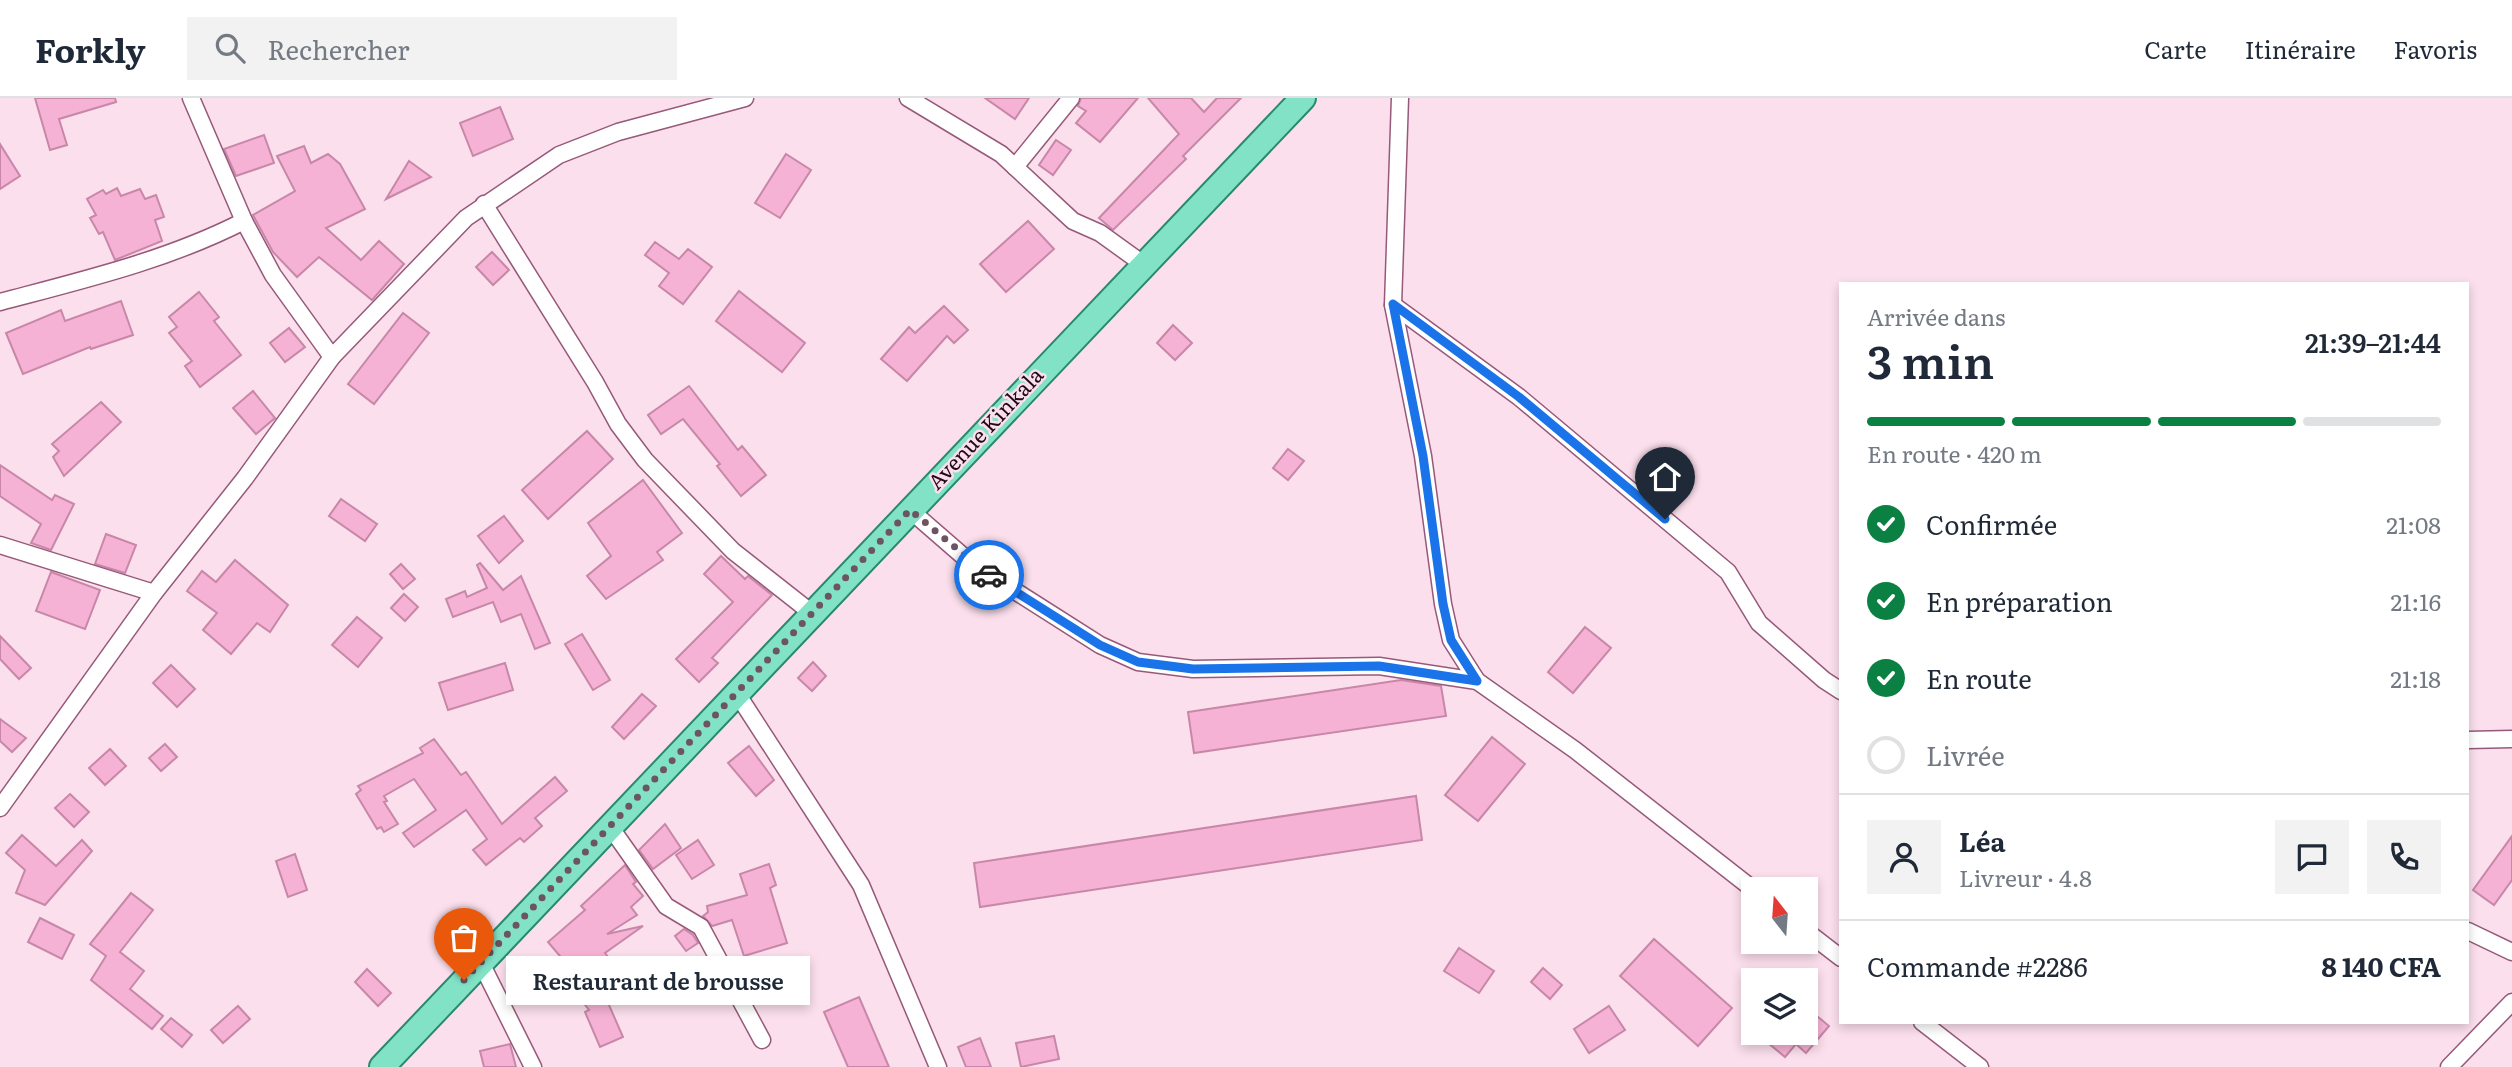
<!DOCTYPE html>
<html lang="fr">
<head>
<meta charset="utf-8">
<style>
	:root { --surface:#fff; --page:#f2f2f3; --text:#1f2937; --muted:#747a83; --line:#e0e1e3; --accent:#0b8043 }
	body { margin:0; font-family:Literata,serif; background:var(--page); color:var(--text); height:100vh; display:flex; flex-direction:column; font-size:26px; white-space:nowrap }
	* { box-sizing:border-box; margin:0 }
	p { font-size:23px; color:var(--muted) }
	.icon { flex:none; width:38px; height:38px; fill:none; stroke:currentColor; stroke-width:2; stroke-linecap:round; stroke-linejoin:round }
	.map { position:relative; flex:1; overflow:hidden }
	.side { position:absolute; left:1839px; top:184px; width:630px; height:742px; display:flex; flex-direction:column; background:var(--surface); border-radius:0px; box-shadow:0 4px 10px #0003 }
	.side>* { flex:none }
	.needle { width:46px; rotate:343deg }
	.controls { position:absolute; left:1741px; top:779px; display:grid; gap:14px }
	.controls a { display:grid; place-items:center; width:77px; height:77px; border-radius:0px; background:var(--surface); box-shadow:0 4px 10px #0003; font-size:35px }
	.pin { position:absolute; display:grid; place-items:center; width:60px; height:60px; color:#fff; margin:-72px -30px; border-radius:50% 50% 50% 0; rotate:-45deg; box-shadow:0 0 7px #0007 }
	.pin .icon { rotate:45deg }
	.courier { position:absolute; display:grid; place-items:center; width:70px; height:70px; margin:-35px; border:5px solid #1a73e8; border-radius:50%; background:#fff; color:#222; box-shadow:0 2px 9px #0007 }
	.bubble { position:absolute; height:49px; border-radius:0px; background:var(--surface); box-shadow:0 4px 10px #0003; font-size:23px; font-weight:600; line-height:49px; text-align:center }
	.summary em { font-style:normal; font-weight:600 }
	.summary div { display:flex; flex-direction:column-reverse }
	.summary { display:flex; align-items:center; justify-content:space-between; height:119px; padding:0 28px }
	h1 { font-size:46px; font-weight:600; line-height:52px }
	.bar { display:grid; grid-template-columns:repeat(4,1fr); gap:10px 7px; align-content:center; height:84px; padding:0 28px }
	.bar i { height:9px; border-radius:5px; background:var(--line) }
	.bar .on { background:var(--accent) }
	.bar p { grid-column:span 4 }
	.line { display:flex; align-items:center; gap:18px; padding:0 28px; border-top:2px solid var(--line) }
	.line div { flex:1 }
	.round { display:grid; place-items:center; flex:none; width:74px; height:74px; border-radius:0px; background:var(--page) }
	ol { padding:0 28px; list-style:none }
	li { display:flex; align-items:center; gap:21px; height:77px }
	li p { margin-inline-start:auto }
	li .icon { padding:7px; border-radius:50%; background:var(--accent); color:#fff; stroke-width:4 }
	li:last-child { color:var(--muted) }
	li i { width:38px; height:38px; border:4px solid var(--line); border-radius:50% }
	header { display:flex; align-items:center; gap:42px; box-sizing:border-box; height:98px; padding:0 35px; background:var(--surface); border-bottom:2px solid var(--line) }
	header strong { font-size:33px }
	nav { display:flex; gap:38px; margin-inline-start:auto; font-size:24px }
	.search { width:490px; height:63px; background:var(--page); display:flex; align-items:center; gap:18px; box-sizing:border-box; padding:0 24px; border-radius:0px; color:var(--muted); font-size:26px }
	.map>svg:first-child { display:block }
</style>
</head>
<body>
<header>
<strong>Forkly</strong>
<div class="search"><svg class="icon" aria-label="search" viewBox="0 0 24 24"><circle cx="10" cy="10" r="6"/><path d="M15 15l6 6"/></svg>Rechercher</div>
<nav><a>Carte</a><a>Itinéraire</a><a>Favoris</a></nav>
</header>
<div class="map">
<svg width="2512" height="969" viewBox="0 0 2512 969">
	<rect width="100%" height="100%" fill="#fbdfec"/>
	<g fill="#f6b2d4" stroke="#c887a8" stroke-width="2">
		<polygon points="35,0 115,0 116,4 59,21 67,47 50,52"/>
		<polygon points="985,0 1029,0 1015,21"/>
		<polygon points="1081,0 1138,0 1100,44 1076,25 1086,13 1078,8"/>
		<polygon points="1148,0 1191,0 1204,14 1217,0 1241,0 1183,58 1186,61 1113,132 1099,120 1179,36"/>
		<polygon points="500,9 513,41 473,58 460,25"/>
		<polygon points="264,37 274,65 236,78 224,51"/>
		<polygon points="1056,42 1071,52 1053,77 1039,67"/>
		<polygon points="0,46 20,78 0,91"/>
		<polygon points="304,48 311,65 328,56 340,66 365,111 326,130 361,162 379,143 404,166 372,202 319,159 297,179 273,154 253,117 295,93 277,58"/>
		<polygon points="786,56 811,72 780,120 755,105"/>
		<polygon points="409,63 431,79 386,101"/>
		<polygon points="117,90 121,98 140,91 145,101 156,97 164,119 155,122 162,143 115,162 103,134 99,136 90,120 96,117 87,101 103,92 106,96"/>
		<polygon points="1028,123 1054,151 1006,194 980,166"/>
		<polygon points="655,144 679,161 688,151 712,169 683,206 659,188 669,175 645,157"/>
		<polygon points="492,154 509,172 493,187 476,169"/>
		<polygon points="739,193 805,245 782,274 716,223"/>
		<polygon points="199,194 219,219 214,223 241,257 200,289 185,268 192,263 169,235 177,229 169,219"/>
		<polygon points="121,203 133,237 91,251 90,249 23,276 6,235 61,212 65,223"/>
		<polygon points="944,208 968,232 954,245 947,238 907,283 881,261 909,229 915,235"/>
		<polygon points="403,215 429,235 374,306 348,286"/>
		<polygon points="1173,227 1192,245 1175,262 1157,245"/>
		<polygon points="289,230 305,249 285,264 270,245"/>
		<polygon points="689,288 738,352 742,348 766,377 741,398 717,368 720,366 683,321 661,336 648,317"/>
		<polygon points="253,293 275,320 256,336 233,310"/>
		<polygon points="101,304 121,324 64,378 53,359 59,353 52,346"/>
		<polygon points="587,333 613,361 548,421 522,392"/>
		<polygon points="1288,351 1304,363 1288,382 1273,370"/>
		<polygon points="0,367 52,402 55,397 74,406 51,452 31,445 41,426 0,398"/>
		<polygon points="643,382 682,435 657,454 663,462 606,501 587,478 611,458 588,425"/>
		<polygon points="341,401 377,426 365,443 329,418"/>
		<polygon points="504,418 523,443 499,465 478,438"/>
		<polygon points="106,436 136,447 125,475 95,466"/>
		<polygon points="721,458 745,481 748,478 772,497 712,560 718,565 699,584 676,561 733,504 704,476"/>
		<polygon points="235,462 288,507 270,534 257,525 231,556 203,532 217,515 187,493 202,473 216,484"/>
		<polygon points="480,465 503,492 521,478 550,545 535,551 521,516 501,524 493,504 453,519 446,501 465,493 467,499 487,490 477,467"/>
		<polygon points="401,466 415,481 403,491 390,476"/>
		<polygon points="51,474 100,492 85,531 36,513"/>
		<polygon points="404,496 418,509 405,523 391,510"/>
		<polygon points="357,519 382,540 358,569 332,547"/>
		<polygon points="1585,529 1611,550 1573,595 1548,574"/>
		<polygon points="582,536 610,582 593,592 565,546"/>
		<polygon points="0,538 31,570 19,581 0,561"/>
		<polygon points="813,564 826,578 812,593 798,580"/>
		<polygon points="505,565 513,592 448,612 439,585"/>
		<polygon points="171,567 195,591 177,609 153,585"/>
		<polygon points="1401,582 1441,588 1446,618 1194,655 1188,614"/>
		<polygon points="642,596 656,608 624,641 612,629"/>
		<polygon points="0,621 26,640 12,654 0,643"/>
		<polygon points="1492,639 1525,666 1478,723 1445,697"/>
		<polygon points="434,641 461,677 466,674 502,726 555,679 567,693 535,720 542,728 524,744 520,740 486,767 473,752 487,741 466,712 414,749 403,735 436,712 414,681 384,698 387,703 384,704 398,726 384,734 381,729 377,731 356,696 361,692 358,688 423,655 420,650"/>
		<polygon points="165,646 177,659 161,673 149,660"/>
		<polygon points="749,648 774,682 756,698 728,665"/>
		<polygon points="110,651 126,668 105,687 89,670"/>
		<polygon points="70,696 89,714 74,729 55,710"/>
		<polygon points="1416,698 1422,742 980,809 974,765"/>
		<polygon points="665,726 681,750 653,771 639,752"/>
		<polygon points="22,737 56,768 82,742 92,753 45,807 16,795 25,772 6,755"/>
		<polygon points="2512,738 2512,782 2494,807 2473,792"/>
		<polygon points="698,742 714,767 692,781 676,757"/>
		<polygon points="295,756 307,792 288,799 276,763"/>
		<polygon points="769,766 776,787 770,790 787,845 744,858 732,822 712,828 703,818 708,814 707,808 747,797 740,776"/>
		<polygon points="625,767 636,784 633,786 643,798 631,809 637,817 607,836 643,828 605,855 616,869 598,882 623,939 600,949 585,914 589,912 568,885 577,878 548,844 585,812 581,808"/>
		<polygon points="131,795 153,812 120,854 144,873 130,891 163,918 152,931 91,882 106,858 90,846"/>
		<polygon points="40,820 74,837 62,861 28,844"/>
		<polygon points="684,831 693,837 698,845 686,853 675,838"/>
		<polygon points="1654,841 1732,910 1698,948 1620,878"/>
		<polygon points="1459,850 1494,873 1479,895 1444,873"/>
		<polygon points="671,863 682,882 645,902 635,883"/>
		<polygon points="1543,870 1562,887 1550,901 1531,884"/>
		<polygon points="367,871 391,895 378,908 355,884"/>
		<polygon points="859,899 889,969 848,969 824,914"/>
		<polygon points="238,908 250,921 223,945 211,932"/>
		<polygon points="1609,908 1625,932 1589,955 1574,931"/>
		<polygon points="1806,909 1829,928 1806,955 1796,946 1785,959 1755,934 1806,934"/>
		<polygon points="171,920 192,937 182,949 161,931"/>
		<polygon points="1054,938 1059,961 1021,969 1016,945"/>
		<polygon points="980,940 991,969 966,969 958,949"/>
		<polygon points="510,946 516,969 484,969 480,953"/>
	</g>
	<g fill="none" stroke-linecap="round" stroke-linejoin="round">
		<defs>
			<g id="minor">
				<polyline points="191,0 244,123"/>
				<polyline points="908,0 1001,56 1073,123 1100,135 1143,166"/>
				<polyline points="1400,0 1393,207 1423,358 1443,506 1451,542 1477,583"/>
				<polyline points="1015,69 1071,0"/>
				<polyline points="484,106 595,284 618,326 645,362 733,453 813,516"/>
				<path d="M0,204C83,182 168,162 244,123L273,177L332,259"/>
				<polyline points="1393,207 1519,299 1728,474 1759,525 1824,582 1841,593"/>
				<polyline points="910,412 971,465 1100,547 1138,564 1193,571 1379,568 1477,583 1575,652 1754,792"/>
				<polyline points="0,447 154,495"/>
				<polyline points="736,594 861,787 938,969"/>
				<polyline points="2468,642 2512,641"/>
				<polyline points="0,710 154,495 245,380 332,259 466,120 559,57 618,34 745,0"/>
				<polyline points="611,730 666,808 701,829 762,942"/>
				<polyline points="1806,833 1841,860"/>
				<polyline points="2468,833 2512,854"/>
				<polyline points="481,865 533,969"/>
				<polyline points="1922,924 1980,969"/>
				<polyline points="2449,969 2512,904"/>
			</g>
			<polyline id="primary" points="382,969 1303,0"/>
		</defs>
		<use href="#minor" stroke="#97597a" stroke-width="19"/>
		<use href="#primary" stroke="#29896f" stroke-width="28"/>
		<use href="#minor" stroke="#fff" stroke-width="16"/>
		<use href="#primary" stroke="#81e2c5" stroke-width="24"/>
	</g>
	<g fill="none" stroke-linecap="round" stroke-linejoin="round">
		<polyline stroke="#6d5462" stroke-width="7" stroke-dasharray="0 12.6" points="464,882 910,412 989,477"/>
		<polyline stroke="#1a73e8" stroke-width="9" points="989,477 1100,547 1138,564 1193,571 1379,568 1477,583 1451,542 1443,506 1423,358 1393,206 1519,299 1665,421"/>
	</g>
	<g text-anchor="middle" stroke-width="5" stroke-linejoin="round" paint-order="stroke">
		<g font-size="21" fill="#210917" stroke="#fbdfec">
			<text transform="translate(986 331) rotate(-47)" y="7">Avenue Kinkala</text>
		</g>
	</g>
</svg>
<div class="controls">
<a><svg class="needle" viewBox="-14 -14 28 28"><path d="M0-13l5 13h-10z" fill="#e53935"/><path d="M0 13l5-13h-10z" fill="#747a83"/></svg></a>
<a><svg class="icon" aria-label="layers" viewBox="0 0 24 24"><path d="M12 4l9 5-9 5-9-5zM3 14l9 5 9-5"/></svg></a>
</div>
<div class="pin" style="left:464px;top:882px;background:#ea580c"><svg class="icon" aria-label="bag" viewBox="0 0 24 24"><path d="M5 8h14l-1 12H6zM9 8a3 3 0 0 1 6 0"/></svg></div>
<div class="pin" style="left:1665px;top:421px;background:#1f2937"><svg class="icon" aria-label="home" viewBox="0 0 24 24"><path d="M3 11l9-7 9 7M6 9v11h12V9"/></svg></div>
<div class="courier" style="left:989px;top:477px"><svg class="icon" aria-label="car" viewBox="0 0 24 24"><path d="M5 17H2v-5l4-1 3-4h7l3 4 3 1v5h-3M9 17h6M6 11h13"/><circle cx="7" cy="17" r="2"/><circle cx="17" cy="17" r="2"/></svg></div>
<div class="bubble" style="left:506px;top:858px;width:304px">Restaurant de brousse</div>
<section class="side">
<div class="summary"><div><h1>3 min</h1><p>Arrivée dans</p></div><em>21:39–21:44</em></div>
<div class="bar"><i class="on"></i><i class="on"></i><i class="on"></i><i></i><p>En route · 420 m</p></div>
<ol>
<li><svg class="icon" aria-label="check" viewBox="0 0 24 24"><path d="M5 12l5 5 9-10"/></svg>Confirmée<p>21:08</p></li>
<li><svg class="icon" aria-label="check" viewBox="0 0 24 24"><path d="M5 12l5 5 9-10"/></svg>En préparation<p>21:16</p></li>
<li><svg class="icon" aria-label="check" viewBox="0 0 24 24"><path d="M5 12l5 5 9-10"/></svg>En route<p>21:18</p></li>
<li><i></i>Livrée</li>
</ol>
<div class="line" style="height:126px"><a class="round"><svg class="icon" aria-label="person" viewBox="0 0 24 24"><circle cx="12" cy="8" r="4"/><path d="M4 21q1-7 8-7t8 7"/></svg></a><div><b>Léa</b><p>Livreur · 4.8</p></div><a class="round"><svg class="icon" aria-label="chat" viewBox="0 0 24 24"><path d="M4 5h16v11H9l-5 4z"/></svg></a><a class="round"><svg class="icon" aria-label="phone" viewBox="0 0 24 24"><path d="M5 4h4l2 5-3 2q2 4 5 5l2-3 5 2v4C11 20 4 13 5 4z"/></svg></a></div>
<div class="line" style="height:91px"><div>Commande #2286</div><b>8 140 CFA</b></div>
</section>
</div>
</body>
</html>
